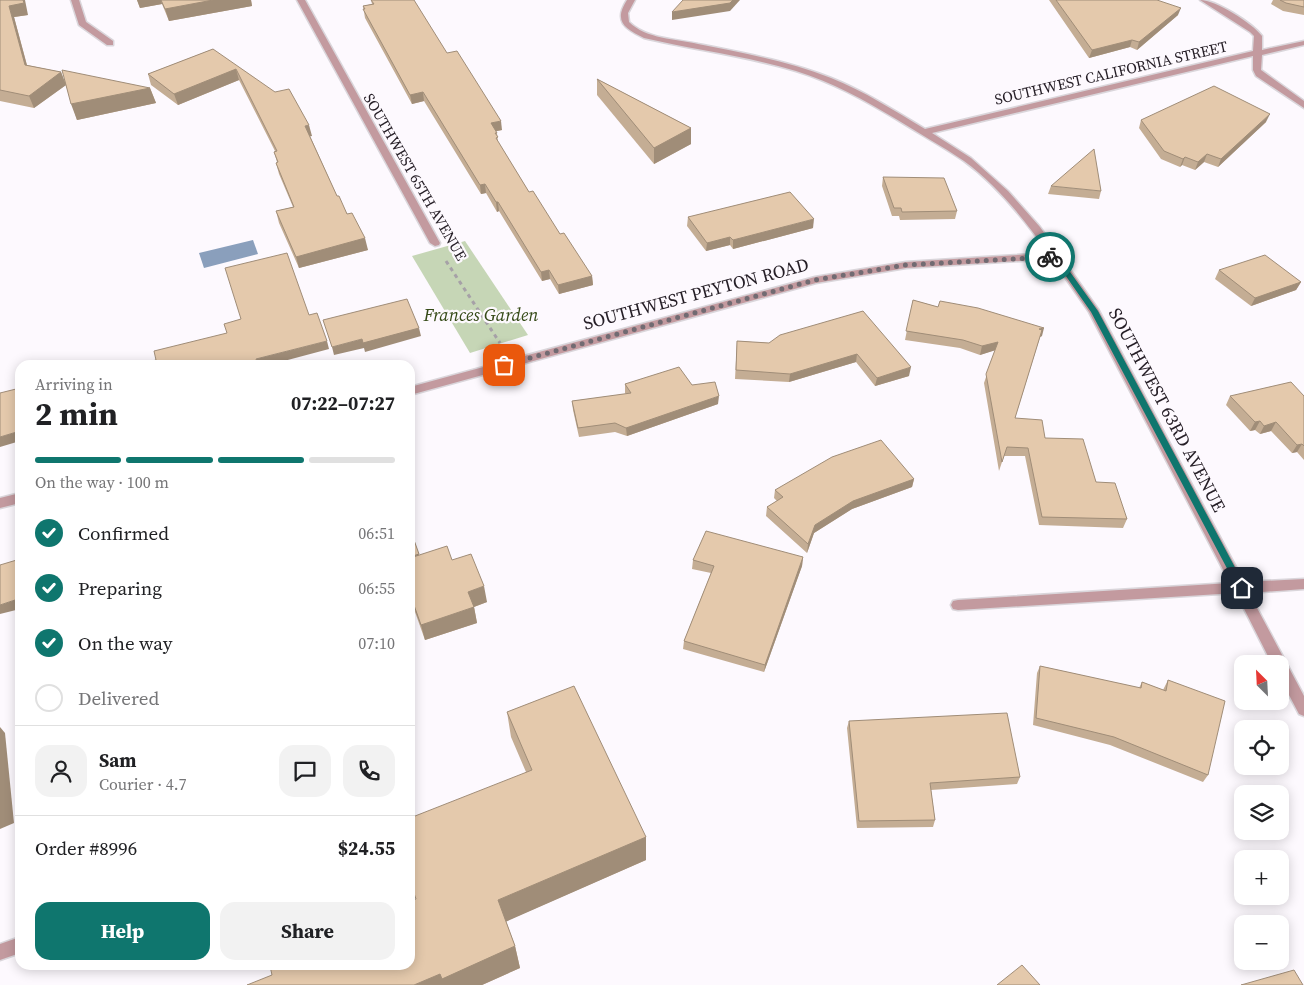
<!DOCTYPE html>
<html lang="en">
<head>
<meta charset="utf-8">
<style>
	:root { --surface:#fff; --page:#f2f2f2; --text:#202124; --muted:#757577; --line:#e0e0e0; --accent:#0f766e }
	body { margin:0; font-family:"Source Serif 4",serif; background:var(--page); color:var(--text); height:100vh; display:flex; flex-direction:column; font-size:19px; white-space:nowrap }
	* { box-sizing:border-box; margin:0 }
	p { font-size:16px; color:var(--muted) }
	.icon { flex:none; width:28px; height:28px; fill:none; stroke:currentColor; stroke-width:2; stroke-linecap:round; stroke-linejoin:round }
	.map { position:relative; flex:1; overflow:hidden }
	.details { position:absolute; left:15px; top:360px; width:400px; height:610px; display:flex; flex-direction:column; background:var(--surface); border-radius:15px; box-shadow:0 2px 12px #0003 }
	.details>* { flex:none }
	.needle { width:32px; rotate:336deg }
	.controls { position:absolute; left:1234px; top:655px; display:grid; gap:10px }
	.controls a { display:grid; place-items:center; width:55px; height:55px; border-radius:10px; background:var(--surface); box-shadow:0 2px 12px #0003; font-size:25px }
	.pin { position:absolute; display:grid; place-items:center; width:42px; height:42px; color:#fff; margin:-21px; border-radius:10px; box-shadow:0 2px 8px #0006 }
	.courier { position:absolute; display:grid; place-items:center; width:50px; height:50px; margin:-25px; border:4px solid #0f766e; border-radius:50%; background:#fff; color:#222; box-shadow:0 1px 6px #0007 }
	.overview em { font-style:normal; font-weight:700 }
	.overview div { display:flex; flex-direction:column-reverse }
	.overview { display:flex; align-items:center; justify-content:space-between; height:85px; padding:0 20px }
	h1 { font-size:32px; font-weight:700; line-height:38px }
	.bar { display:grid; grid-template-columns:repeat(4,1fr); gap:8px 5px; align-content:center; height:60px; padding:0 20px }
	.bar i { height:6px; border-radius:4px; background:var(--line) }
	.bar .on { background:var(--accent) }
	.bar p { grid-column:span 4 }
	.line { display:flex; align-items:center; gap:12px; padding:0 20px; border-top:1px solid var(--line) }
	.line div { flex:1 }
	.round { display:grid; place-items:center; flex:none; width:52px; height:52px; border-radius:15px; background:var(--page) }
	ol { padding:0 20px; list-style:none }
	li { display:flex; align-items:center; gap:15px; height:55px }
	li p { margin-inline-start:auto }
	li .icon { padding:5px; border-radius:50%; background:var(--accent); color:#fff; stroke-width:4 }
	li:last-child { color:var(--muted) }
	li i { width:28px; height:28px; border:2px solid var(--line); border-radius:50% }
	.button { display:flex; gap:10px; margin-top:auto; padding:10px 20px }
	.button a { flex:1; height:58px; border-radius:15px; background:var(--accent); color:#fff; font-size:20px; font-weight:700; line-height:58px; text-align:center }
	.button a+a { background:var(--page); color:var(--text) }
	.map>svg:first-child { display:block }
</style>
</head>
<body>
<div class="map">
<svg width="1304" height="985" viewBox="0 0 1304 985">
	<rect width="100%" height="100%" fill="#fdf9fe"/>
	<polygon fill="#c6d6b6" points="465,241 528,335 470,353 412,256"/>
	<polygon fill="#8a9fbc" points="253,240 258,254 204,268 199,253"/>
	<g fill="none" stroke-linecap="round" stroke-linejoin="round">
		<defs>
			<g id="minor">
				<polygon points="71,0 79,0 86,22 113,41 113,45 107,45 79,25"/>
				<polygon points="297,0 305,0 440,243 439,245 435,246 430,243"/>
				<path d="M627,0H635L628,13L629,22C646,39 676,39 698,44C743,53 788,61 831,78C864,91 895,111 925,129L1253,51L1254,36L1250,32L1200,0C1216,0 1252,23 1262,36V50L1304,41V45L1262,55L1261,70L1304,101V108L1256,76L1253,70V56L932,133L971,158L1008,191L1040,227L1098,309L1244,582L1304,579V589L1249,593L1304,696V716L1299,714L1280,678V664H1272L1236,593L958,610L953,609L951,605L953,601L958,600L1230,583L1089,312L1052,259L906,268L816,283L410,395V387L815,277L906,262L1048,253C1025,220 997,185 964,161C942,146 918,133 896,119C864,100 832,82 796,71C747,56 695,50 644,38C625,28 613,22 627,0Z"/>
				<polygon points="20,493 20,503 0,508 0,498"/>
				<polygon points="20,937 20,953 0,960 0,944"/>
			</g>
		</defs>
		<use href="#minor" stroke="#dad6db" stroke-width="3"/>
		<polyline stroke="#a6a1a7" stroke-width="3" stroke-dasharray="4 4" stroke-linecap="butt" points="446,261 500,343"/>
		<use href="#minor" fill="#c39a9f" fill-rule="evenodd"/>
	</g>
	<g fill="#c4ad94">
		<polygon points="0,0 28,15 14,17 27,65 61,72 64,80 150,88 156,103 77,120 66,85 34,108 0,101"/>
		<polygon points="137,0 251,0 252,6 169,21 162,4 140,8"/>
		<polygon points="371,0 447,53 502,130 496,131 497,133 498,142 529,192 560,234 592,276 593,285 559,294 550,279 542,281 499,211 497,212 486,193 481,194 424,101 412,104 365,18 363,6 372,4"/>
		<polygon points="1049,0 1157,0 1178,15 1137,50 1130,47 1089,58"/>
		<polygon points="1273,0 1304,0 1304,15 1283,11 1271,4"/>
		<polygon points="213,49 312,136 310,136 337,196 368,250 299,268 279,223 276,211 293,207 279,174 276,163 277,162 274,152 275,151 239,80 178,105 151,85 148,74"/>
		<polygon points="597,79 691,128 691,144 654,164 597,95"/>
		<polygon points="1141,120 1266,122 1218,167 1204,162 1195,170 1182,165 1180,167 1161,159 1139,128"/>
		<polygon points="883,177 957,211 955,219 900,220 899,216 892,216 882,186"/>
		<polygon points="1051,186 1101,191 1099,199 1048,194"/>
		<polygon points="688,217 813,228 733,249 730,245 706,251 687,226"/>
		<polygon points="1219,270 1301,282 1296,290 1251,306 1215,279"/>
		<polygon points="913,300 1042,336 1040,337 1015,418 1045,438 1096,482 1127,519 1123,528 1039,525 1025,456 1004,456 999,471 984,383 995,350 980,355 960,348 905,340"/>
		<polygon points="863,311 909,376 875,386 856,362 789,382 735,379 737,341 769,343"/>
		<polygon points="625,384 692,385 718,404 627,436 615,432 579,437 573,410 572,401 626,394 625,393"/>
		<polygon points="1230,396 1304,396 1304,460 1297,452 1292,453 1271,431 1260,434 1255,430 1250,431 1226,405"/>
		<polygon points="914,479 912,487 852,509 814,533 807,553 766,516 767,507 777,501 774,498 775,490"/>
		<polygon points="410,529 419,555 452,560 487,602 474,607 477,623 425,640 410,598"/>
		<polygon points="803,557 802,566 764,672 683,649 684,641 711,573 692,569 693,560"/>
		<polygon points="1040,666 1139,688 1142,682 1163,690 1168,680 1208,775 1203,782 1110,745 1033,725 1037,673"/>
		<polygon points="507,712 646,837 646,860 506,921 515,946 520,968 482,985 247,985 410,965 416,899 526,772 511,737"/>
		<polygon points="849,721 1020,777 1017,784 931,790 935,820 933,827 857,828 847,728"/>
	</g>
	<g fill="#a08d78">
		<polygon points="23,0 25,0 28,15 14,17 30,77 25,65 9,6"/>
		<polygon points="137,0 161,0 162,4 140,8"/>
		<polygon points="213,0 251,0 252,6 169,21 165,9"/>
		<polygon points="733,0 740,0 730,11 672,20 672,12"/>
		<polygon points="1181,8 1178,15 1137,50 1139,42"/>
		<polygon points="1132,40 1130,47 1089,58 1092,50"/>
		<polygon points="236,69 239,80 178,105 174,94"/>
		<polygon points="61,72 66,85 34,108 29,96"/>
		<polygon points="150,88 156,103 77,120 71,104"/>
		<polygon points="423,92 424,101 412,104 410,95"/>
		<polygon points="1270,114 1266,122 1218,167 1221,159"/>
		<polygon points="501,121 502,130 492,132 491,123"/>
		<polygon points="309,125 312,136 307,137 305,126"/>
		<polygon points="691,128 691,144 654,164 654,148"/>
		<polygon points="1207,154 1204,162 1195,170 1198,162"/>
		<polygon points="1185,157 1182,165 1180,167 1183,159"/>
		<polygon points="485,184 486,193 481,194 480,185"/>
		<polygon points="496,202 498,202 499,211 497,212"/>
		<polygon points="814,219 813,228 733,249 733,240"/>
		<polygon points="730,237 730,245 706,251 707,243"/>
		<polygon points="365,238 368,250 299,268 296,257"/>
		<polygon points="549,270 550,279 542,281 541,272"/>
		<polygon points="592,276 593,285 559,294 558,285"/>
		<polygon points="1301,282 1296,290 1251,306 1255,298"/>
		<polygon points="419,328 421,336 365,352 364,348 334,355 332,347 362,339"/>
		<polygon points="1044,328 1042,336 1037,338 1039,329"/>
		<polygon points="327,341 329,349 269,365 258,365 256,359"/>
		<polygon points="998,342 996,350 980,355 982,346"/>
		<polygon points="857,354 856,362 789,382 790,374"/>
		<polygon points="911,367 909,376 875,386 877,378"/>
		<polygon points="719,396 718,404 627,436 626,428"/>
		<polygon points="1260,421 1255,430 1250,431 1255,422"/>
		<polygon points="1276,422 1271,431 1260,434 1264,426"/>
		<polygon points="20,431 20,441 0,447 0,437"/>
		<polygon points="1302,444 1297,452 1292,453 1297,445"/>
		<polygon points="914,479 912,487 852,509 814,533 807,553 808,544 815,525 853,501"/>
		<polygon points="803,557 802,566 764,672 765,665"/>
		<polygon points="484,586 487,602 471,608 468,592"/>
		<polygon points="15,600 20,609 0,614 0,605"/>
		<polygon points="474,607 477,623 425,640 421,625"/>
		<polygon points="0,727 5,733 14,823 0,829"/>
		<polygon points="646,837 646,860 503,923 498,900"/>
		<polygon points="515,946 520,968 482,985 414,985 440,974"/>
	</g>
	<g fill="#e4c9ac" stroke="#a08d78">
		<polygon points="0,0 23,0 24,3 9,6 25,65 61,72 29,96 0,90"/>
		<polygon points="161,0 213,0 165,9"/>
		<polygon points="371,0 414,0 447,53 457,51 501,121 491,123 497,133 495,133 498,137 496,138 529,192 533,191 560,234 564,233 592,276 558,285 549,270 541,272 498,202 496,202 485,184 480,185 423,92 410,95 363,9 365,9 363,6 374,4"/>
		<polygon points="683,0 733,0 730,3 672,12"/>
		<polygon points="1056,0 1157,0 1181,8 1139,42 1132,40 1092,50"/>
		<polygon points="1280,0 1304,0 1304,7 1286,3"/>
		<polygon points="213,49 275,92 289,89 309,125 305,126 337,196 339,196 347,214 352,213 365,238 296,257 276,211 294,207 276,163 278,162 274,152 277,151 236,69 174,94 148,74"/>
		<polygon points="62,70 150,88 71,104"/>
		<polygon points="597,79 691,128 654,148"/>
		<polygon points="1214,86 1270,114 1221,159 1207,154 1198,162 1185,157 1183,159 1164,151 1141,120"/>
		<polygon points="1094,149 1101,191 1051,186"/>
		<polygon points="883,177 944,178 957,211 902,212 901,208 894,208"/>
		<polygon points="790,192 814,219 733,240 730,237 707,243 688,217"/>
		<polygon points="287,253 309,315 317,313 327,341 256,359 258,365 138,365 156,360 154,351 227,333 224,324 241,319 225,268"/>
		<polygon points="1265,255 1301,282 1255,298 1219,270"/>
		<polygon points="407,299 419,328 363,343 362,339 332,347 323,320"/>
		<polygon points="913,300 938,307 940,301 978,308 1044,328 1039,329 1042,330 1015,418 1042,420 1045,438 1083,439 1096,482 1115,483 1127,519 1042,517 1028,448 1007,447 1002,462 986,374 998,342 982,346 963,340 906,331"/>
		<polygon points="863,311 911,367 877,378 857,354 790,374 736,370 737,341 769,343 780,335"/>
		<polygon points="679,367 692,385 715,382 719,396 626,428 615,423 578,428 572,401 631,393 625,384"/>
		<polygon points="1291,382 1304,396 1304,446 1302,444 1297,445 1276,422 1264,426 1260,421 1255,422 1230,396"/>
		<polygon points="20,388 20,431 0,437 0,393"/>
		<polygon points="881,440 914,479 853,501 815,525 808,544 767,507 783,497 775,490 832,457"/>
		<polygon points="410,529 419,554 410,557"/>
		<polygon points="706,531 803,557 765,665 684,641 714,566 693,560"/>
		<polygon points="447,546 452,560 471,554 484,586 468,592 474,607 421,625 410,594 410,558"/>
		<polygon points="20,559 20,611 17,612 15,600 0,605 0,565"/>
		<polygon points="1040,666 1141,688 1142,682 1166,691 1168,680 1225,701 1208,775 1114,737 1036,718"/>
		<polygon points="574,686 646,837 498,900 515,946 442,979 440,974 414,985 247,985 272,975 270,966 272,965 410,965 410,901 416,899 410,882 410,818 532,770 507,712"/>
		<polygon points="1007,713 1020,777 930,783 935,820 859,821 849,721"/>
		<polygon points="1022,965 1040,985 997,985"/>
		<polygon points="1294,970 1303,985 1241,985"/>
	</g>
	<polygon fill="#0f766e" points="1050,255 1058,255 1098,311 1245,586 1245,591 1239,591 1091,312 1054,259 1048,258 1047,257"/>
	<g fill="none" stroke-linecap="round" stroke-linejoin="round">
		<polyline stroke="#716b72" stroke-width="5" stroke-dasharray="0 9" points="504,365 815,280 906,265 1050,257"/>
	</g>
	<g text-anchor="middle" stroke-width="4.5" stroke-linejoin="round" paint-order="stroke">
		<g font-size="15" fill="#251e26" stroke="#fdf9fe">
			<text transform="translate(1111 73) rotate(-13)" y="5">SOUTHWEST CALIFORNIA STREET</text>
			<text transform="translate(415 177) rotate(60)" y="5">SOUTHWEST 65TH AVENUE</text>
		</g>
		<g font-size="18" fill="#251e26" stroke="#fdf9fe">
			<text transform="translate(696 294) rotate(-15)" y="6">SOUTHWEST PEYTON ROAD</text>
			<text transform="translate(1167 410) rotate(62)" y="6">SOUTHWEST 63RD AVENUE</text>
		</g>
		<g font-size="18" font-style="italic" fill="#354a17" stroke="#fdf9fe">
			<text x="481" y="321">Frances Garden</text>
		</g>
	</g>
</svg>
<div class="controls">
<a><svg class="needle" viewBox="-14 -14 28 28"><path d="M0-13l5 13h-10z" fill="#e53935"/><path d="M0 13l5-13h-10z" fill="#757577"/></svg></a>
<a><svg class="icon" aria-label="locate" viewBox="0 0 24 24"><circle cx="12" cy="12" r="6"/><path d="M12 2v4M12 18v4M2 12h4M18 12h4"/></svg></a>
<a><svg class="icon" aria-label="layers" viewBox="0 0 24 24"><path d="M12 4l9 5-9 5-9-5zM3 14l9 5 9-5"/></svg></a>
<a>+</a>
<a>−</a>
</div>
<div class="pin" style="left:504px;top:365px;background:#ea580c"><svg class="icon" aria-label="bag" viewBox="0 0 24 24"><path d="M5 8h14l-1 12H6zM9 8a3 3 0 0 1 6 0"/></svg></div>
<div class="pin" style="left:1242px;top:588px;background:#1f2937"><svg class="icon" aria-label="home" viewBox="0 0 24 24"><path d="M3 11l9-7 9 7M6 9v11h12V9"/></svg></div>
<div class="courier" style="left:1050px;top:257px"><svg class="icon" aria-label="bike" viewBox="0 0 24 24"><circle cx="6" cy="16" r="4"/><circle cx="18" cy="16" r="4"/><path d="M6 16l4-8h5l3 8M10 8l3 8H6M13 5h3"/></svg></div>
<section class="details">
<div class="overview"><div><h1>2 min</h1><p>Arriving in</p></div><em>07:22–07:27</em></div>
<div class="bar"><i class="on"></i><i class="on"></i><i class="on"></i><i></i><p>On the way · 100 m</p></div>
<ol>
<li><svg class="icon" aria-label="check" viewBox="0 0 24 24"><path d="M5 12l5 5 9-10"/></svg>Confirmed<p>06:51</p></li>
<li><svg class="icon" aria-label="check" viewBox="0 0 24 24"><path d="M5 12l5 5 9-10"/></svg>Preparing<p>06:55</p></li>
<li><svg class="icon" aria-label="check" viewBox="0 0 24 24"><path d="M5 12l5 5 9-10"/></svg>On the way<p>07:10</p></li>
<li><i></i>Delivered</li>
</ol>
<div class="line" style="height:90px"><a class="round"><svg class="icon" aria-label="person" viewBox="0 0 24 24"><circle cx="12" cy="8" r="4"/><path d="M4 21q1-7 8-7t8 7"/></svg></a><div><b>Sam</b><p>Courier · 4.7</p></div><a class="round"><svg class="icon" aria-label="chat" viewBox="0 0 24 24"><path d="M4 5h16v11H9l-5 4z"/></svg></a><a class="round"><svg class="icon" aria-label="phone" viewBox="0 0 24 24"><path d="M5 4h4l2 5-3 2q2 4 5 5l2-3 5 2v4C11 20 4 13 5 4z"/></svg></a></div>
<div class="line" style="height:65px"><div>Order #8996</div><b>$24.55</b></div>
<div class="button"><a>Help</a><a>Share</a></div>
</section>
</div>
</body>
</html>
